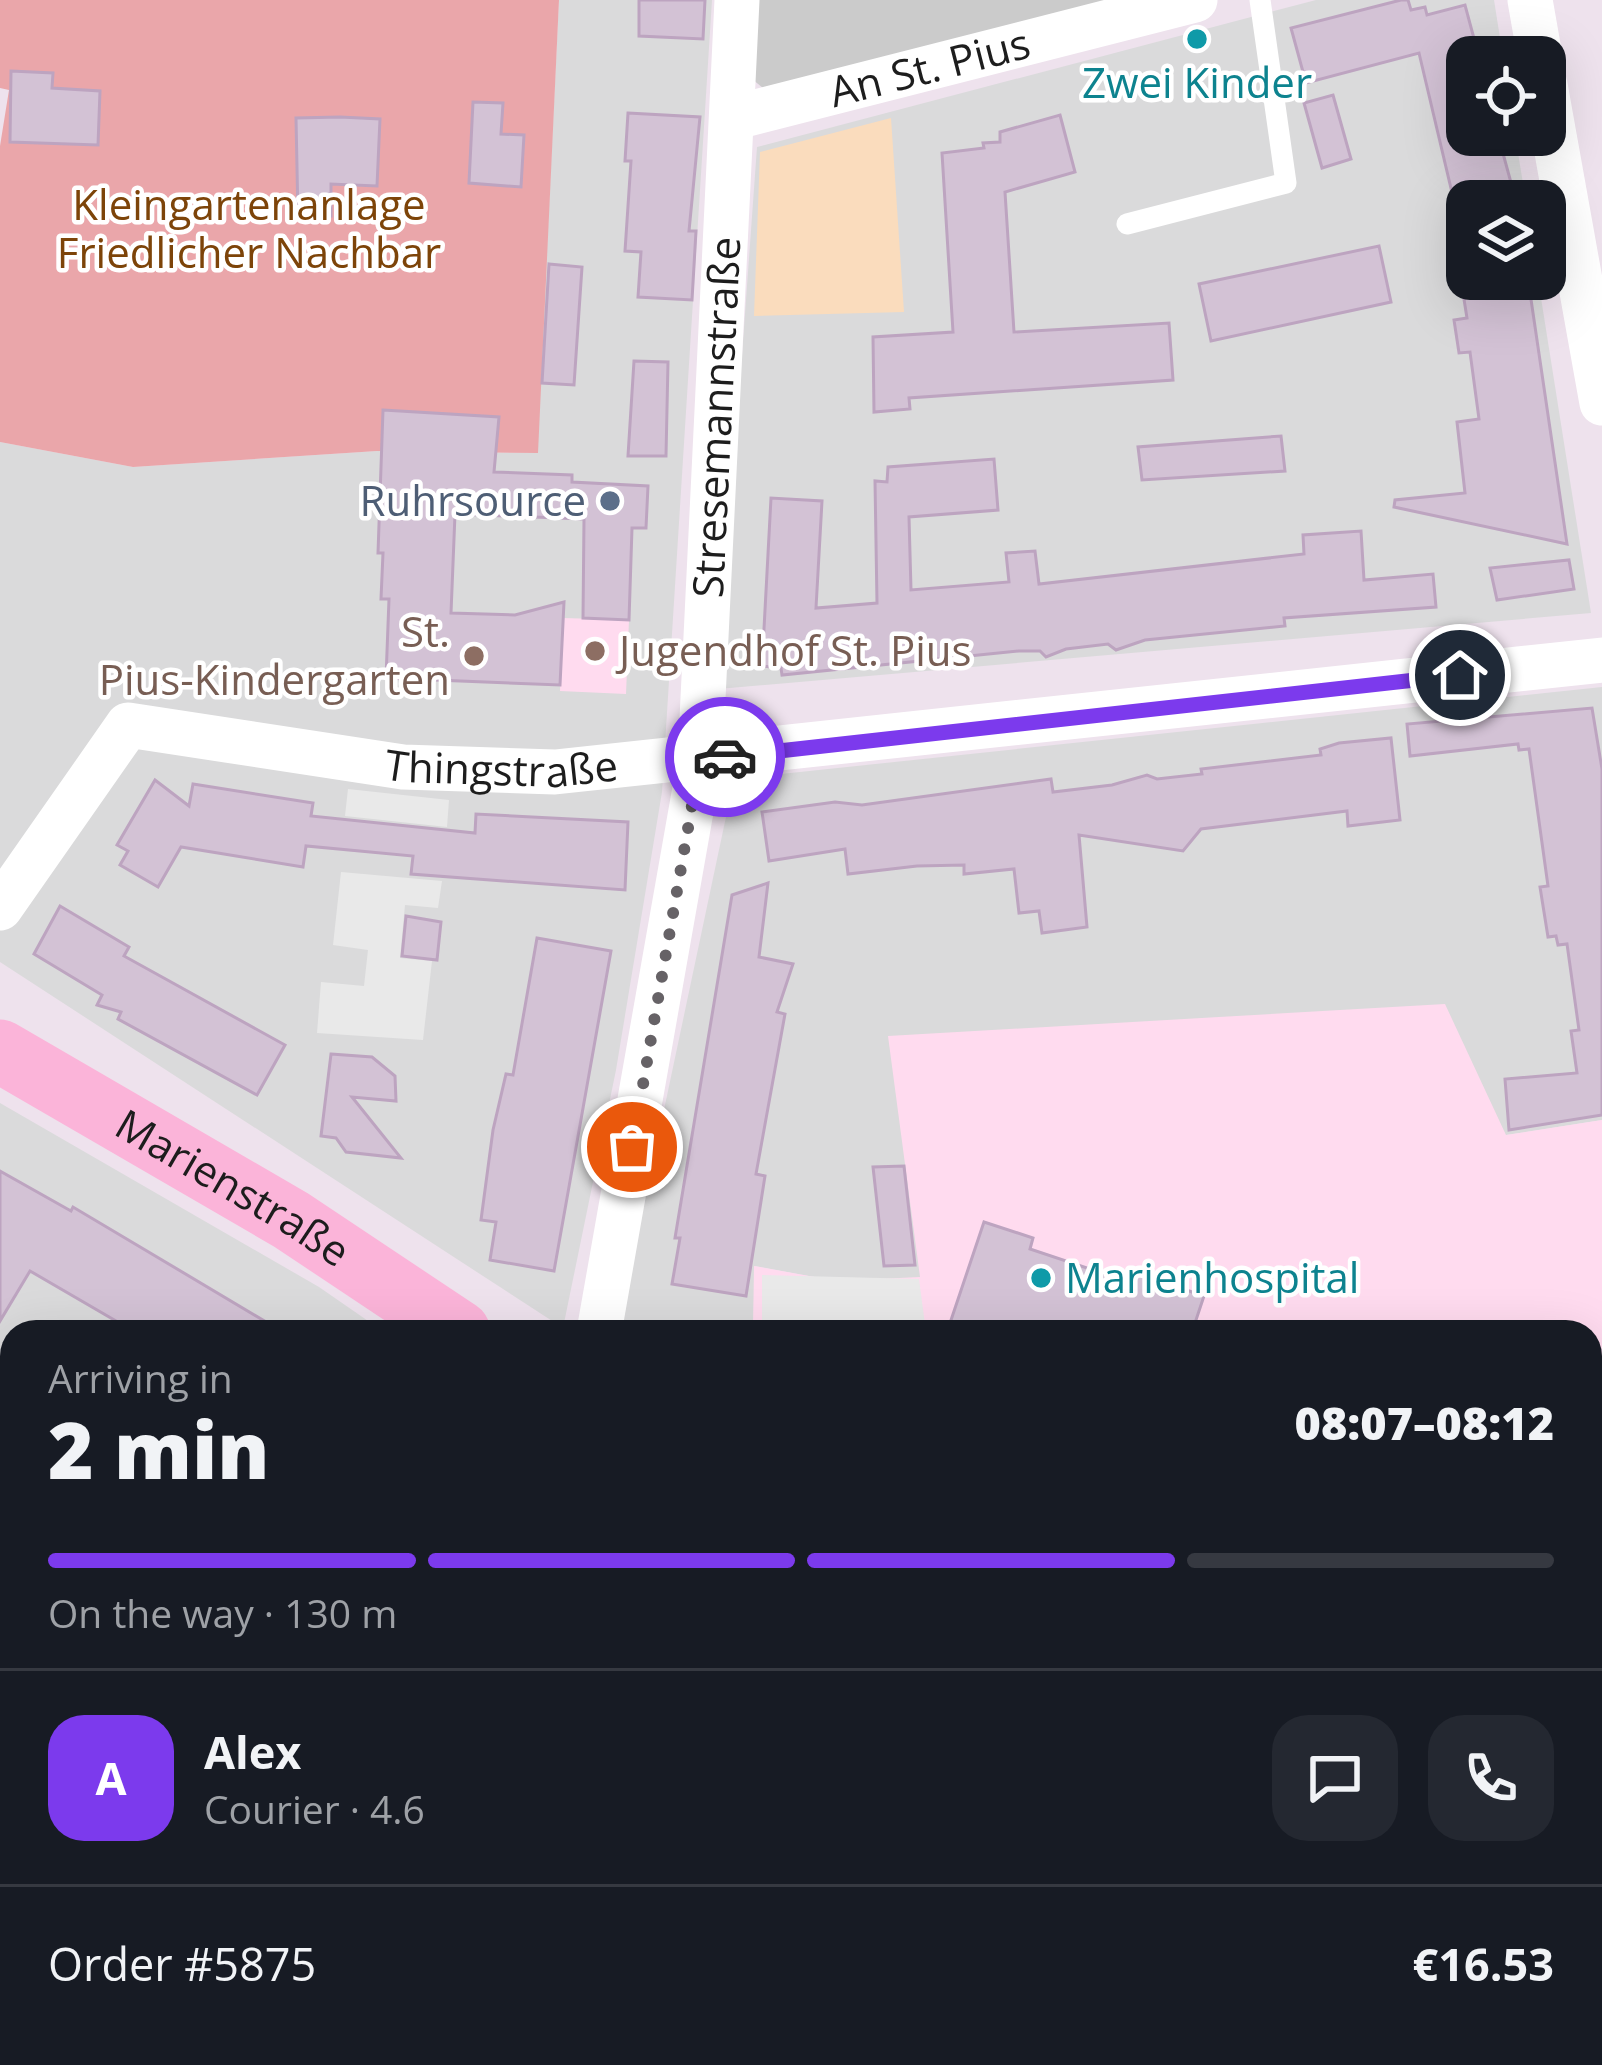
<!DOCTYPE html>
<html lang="en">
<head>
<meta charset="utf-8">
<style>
	:root { --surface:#171b24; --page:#242831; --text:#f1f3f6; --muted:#9ea1a6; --line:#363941; --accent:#7c3aed }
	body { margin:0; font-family:"Open Sans",sans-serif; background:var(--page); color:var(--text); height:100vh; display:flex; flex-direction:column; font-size:45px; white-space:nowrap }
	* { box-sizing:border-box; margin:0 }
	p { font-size:39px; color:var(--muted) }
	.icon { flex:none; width:66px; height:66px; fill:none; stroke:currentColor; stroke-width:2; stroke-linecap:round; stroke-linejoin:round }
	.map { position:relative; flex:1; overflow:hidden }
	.drawer { position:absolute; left:0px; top:1320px; width:1602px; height:747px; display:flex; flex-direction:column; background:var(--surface); border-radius:36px 36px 0 0; box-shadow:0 12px 48px #0002 }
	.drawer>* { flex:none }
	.buttons { position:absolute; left:1446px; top:36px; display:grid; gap:24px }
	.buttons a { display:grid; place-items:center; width:120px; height:120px; border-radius:24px; background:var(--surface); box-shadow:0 12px 48px #0002; font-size:60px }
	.pin { position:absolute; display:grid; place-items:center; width:102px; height:102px; color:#fff; margin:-51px; border:6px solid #fff; border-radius:50%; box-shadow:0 3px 12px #0007 }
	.courier { position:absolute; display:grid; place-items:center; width:120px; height:120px; margin:-60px; border:9px solid #7c3aed; border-radius:50%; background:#fff; color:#222; box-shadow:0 3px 15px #0007 }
	.headline em { font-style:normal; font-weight:800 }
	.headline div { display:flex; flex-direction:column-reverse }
	.headline { display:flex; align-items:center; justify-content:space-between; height:204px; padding:0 48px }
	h1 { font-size:78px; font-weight:800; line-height:90px }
	.bar { display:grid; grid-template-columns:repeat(4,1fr); gap:18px 12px; align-content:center; height:144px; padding:0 48px }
	.bar i { height:15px; border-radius:9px; background:var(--line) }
	.bar .active { background:var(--accent) }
	.bar p { grid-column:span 4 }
	.line { display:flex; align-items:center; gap:30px; padding:0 48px; border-top:3px solid var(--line) }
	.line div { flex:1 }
	.round { display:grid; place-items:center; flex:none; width:126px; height:126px; border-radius:36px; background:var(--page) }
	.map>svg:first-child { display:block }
</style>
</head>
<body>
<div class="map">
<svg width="1602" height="2065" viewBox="0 0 1602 2065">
	<rect width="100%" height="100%" fill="#eee2ed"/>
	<g fill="#dadadb">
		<polygon points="559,0 712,0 662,792 616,1070 563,1328 0,962 0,442 133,467 377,451 537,453"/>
		<polygon points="1316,0 1494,0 1503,57 1467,57 1467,135 1515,135 1526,201 1467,201 1467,279 1538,279 1591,613 718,689 757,147"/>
		<polygon points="1602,687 1602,1120 1506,1135 889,1036 921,1278 836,1281 755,1266 753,1332 617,1332 734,779"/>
		<polygon points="0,1103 319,1287 384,1332 12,1332 12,1778 0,1896"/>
		<polygon points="1590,1922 1602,1923 1602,2065 1514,2065 1518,2055 1590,2055"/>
		<polygon points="359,2055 1171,2055 1180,2065 368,2065"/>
	</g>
	<g fill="#ffdbef">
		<polygon points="563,618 629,620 626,694 560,691"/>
		<polygon points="1445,1004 1506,1135 1602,1120 1602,1849 1590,1847 1590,1332 753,1332 754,1266 836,1281 920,1277 888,1036"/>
	</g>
	<polygon fill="#cbcbcb" points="749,0 1130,0 763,88 752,79"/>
	<polygon fill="#eaa6aa" points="0,0 559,0 538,453 377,451 133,467 0,442 0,146 9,90 0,88"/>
	<polygon fill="#fadcbd" points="891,118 904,312 754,316 760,152"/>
	<g fill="#e9e9e9">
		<polygon points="348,789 449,800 447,827 345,816"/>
		<polygon points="341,872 442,881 438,908 405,905 400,958 432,961 423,1040 317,1033 321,982 364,986 368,950 333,945"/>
		<polygon points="762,1275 919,1279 926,1332 762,1332"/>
		<polygon points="12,1778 12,2053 0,2047 0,1896"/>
		<polygon points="15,2055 230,2055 225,2065 22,2065 24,2060"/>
	</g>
	<g fill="#d3c2d5" stroke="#bda4c0" stroke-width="3">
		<polygon points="639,0 705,0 703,39 639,36"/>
		<polygon points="1401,0 1408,0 1411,10 1425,7 1427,15 1465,5 1479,57 1467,57 1467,135 1498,135 1516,201 1454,201 1419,53 1306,83 1291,28"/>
		<polygon points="11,71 53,73 52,88 100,91 98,145 10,142"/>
		<polygon points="1333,95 1351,159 1322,168 1304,103"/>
		<polygon points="473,102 503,103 501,134 524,135 521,187 469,183"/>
		<polygon points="628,113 700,117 689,231 696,231 692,300 638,297 641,252 625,251 631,161 625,161"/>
		<polygon points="1060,115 1075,172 1005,192 1014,332 1169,323 1173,380 909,398 910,409 874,412 873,337 953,332 942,153 984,148 983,143 1000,142 1000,132"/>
		<polygon points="340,117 380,119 377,186 331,184 331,216 298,217 296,118"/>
		<polygon points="1379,246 1391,302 1211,341 1199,284"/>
		<polygon points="549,264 582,267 574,385 542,383"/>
		<polygon points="1470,279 1528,279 1567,544 1394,507 1395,500 1465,493 1457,422 1479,419 1470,352 1459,353 1454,320 1467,318 1463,293 1472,292"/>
		<polygon points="634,361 668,362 666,456 628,456"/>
		<polygon points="383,410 499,417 494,472 572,475 572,482 648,486 646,528 632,528 629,620 583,618 584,519 455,514 451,613 515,615 564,602 560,685 386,678 389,599 381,599 383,553 378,553"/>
		<polygon points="1281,436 1285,471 1142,480 1138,447"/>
		<polygon points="994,459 998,510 909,517 911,590 1009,582 1006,553 1035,551 1039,584 1304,554 1303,535 1361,531 1364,580 1433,574 1436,607 1284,618 1285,626 1145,640 1116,650 1108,644 1066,649 1046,657 1040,651 1019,651 782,675 781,668 762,666 771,498 822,501 816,608 877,603 875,481 887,482 888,467"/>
		<polygon points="1569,560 1574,589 1497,600 1490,568"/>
		<polygon points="1592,708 1602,769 1602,1115 1509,1130 1505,1079 1577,1073 1571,1031 1579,1030 1567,944 1558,945 1556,936 1548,937 1540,887 1548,886 1529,749 1519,750 1518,744 1410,756 1407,724"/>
		<polygon points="1391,738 1400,820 1348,826 1347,811 1201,829 1183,851 1079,835 1087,927 1042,933 1039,911 1019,913 1014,869 964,874 964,865 917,866 848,874 845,849 769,861 762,812 835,802 862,805 1051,779 1053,792 1112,785 1147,775 1157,779 1202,774 1201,769 1321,755 1320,749 1339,743"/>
		<polygon points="155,780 189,806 193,784 313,803 311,816 475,833 476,814 628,822 625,890 411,874 413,856 306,846 303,867 181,847 158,887 120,865 128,851 117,845"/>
		<polygon points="768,883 759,957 793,964 777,1012 785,1014 756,1174 765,1176 746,1296 672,1284 680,1238 675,1238 732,895"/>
		<polygon points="60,906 129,947 124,956 285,1045 257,1095 118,1019 121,1012 97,1005 102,995 34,954"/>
		<polygon points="406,916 441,922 437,960 402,956"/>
		<polygon points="537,938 611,951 554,1271 490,1260 496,1222 481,1220 493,1130 506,1074 513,1075"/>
		<polygon points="331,1054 372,1057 395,1076 396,1101 352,1097 401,1158 346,1152 336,1138 321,1136"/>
		<polygon points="904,1166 915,1265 884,1266 873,1167"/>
		<polygon points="0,1171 71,1211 73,1207 283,1332 135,1332 30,1271 0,1321"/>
		<polygon points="984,1222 1033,1238 1030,1249 1132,1283 1136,1273 1204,1296 1192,1332 947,1332"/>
	</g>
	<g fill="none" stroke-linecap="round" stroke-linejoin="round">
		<polyline stroke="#fff" stroke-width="21" points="1127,224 1286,183 1260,0"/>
		<g stroke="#fff" stroke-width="45">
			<polyline points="1530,0 1540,57"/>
			<polyline points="1545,85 1602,403"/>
			<path id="s1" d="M732,118L1195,0"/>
			<path id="s2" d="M0,908L128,725L403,767L555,772L1602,660"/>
			<path id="s3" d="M599,1332L700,760L737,0"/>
			<polyline points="0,1590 12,1596"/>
			<polyline points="1590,1879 1602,1881"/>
			<polyline points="411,2055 420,2065"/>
			<polyline points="668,2065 677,2055"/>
			<polyline points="1472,2065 1476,2055"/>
		</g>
		<g stroke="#fbb4d9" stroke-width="63">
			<path id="s4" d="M0,1051L291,1220L459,1332"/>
			<polyline points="1245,2055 1254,2065"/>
		</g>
	</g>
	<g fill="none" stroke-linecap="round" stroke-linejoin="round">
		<polyline stroke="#666266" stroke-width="12" stroke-dasharray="0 21.6" points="632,1147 700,760 725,757"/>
		<polyline stroke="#7c3aed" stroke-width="15" points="725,757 1460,675"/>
	</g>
	<g fill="#0f9aa8" stroke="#fff" stroke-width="4.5">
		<circle cx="1197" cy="39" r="12"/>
		<circle cx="1041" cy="1278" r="12"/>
	</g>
	<circle fill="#5c6f8a" stroke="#fff" stroke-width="4.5" cx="610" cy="501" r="12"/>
	<g fill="#8d6e63" stroke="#fff" stroke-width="4.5">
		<circle cx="595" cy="651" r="12"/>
		<circle cx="474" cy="656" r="12"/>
	</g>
	<g text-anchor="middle" stroke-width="9" stroke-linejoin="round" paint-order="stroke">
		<g font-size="42" fill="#1d1d1d" stroke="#fff">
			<text dy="15" stroke="none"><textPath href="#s1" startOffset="204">An St. Pius</textPath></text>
			<text dy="15" stroke="none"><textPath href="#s3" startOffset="924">Stresemannstraße</textPath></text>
			<text dy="15" stroke="none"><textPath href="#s2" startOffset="600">Thingstraße</textPath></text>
			<text dy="15" stroke="none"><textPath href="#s4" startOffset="270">Marienstraße</textPath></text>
		</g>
		<g font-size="42" fill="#0d838f" stroke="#fff">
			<text x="1197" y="98">Zwei Kinder</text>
			<text x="1065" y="1293" text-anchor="start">Marienhospital</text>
		</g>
		<g font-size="42" fill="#7d4409" stroke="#fff">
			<text x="249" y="220">Kleingartenanlage<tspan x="249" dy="48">Friedlicher Nachbar</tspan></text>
		</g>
		<g font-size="42" fill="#4e5e75" stroke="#fff" text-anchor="end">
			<text x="586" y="516">Ruhrsource</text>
		</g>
		<g font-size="42" fill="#785e54" stroke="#fff" text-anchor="end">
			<text x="450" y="647">St.<tspan x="450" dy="48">Pius-Kindergarten</tspan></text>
			<text x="619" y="666" text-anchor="start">Jugendhof St. Pius</text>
		</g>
	</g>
</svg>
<div class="buttons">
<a><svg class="icon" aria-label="locate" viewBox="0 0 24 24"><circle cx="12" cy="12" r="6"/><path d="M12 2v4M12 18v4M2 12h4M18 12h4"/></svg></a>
<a><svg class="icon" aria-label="layers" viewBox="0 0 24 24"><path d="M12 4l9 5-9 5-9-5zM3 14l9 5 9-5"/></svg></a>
</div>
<div class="pin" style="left:632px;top:1147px;background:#ea580c"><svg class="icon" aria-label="bag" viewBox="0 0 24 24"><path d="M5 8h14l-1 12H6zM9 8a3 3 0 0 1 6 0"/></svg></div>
<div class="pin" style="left:1460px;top:675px;background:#1f2937"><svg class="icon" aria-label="home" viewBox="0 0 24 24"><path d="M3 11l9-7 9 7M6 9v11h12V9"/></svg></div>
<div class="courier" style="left:725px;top:757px"><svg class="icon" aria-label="car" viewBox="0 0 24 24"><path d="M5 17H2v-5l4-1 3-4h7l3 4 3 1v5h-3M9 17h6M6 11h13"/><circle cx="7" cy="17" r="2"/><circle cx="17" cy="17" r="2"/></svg></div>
<section class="drawer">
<div class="headline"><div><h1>2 min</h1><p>Arriving in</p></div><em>08:07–08:12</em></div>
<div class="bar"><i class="active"></i><i class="active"></i><i class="active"></i><i></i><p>On the way · 130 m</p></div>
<div class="line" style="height:216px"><b class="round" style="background:var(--accent);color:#fff">A</b><div><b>Alex</b><p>Courier · 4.6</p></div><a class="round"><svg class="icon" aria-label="chat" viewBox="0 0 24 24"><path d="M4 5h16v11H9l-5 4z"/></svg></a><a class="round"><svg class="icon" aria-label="phone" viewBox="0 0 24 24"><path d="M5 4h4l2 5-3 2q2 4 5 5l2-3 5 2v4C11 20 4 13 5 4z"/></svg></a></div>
<div class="line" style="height:156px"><div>Order #5875</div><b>€16.53</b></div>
</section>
</div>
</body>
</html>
